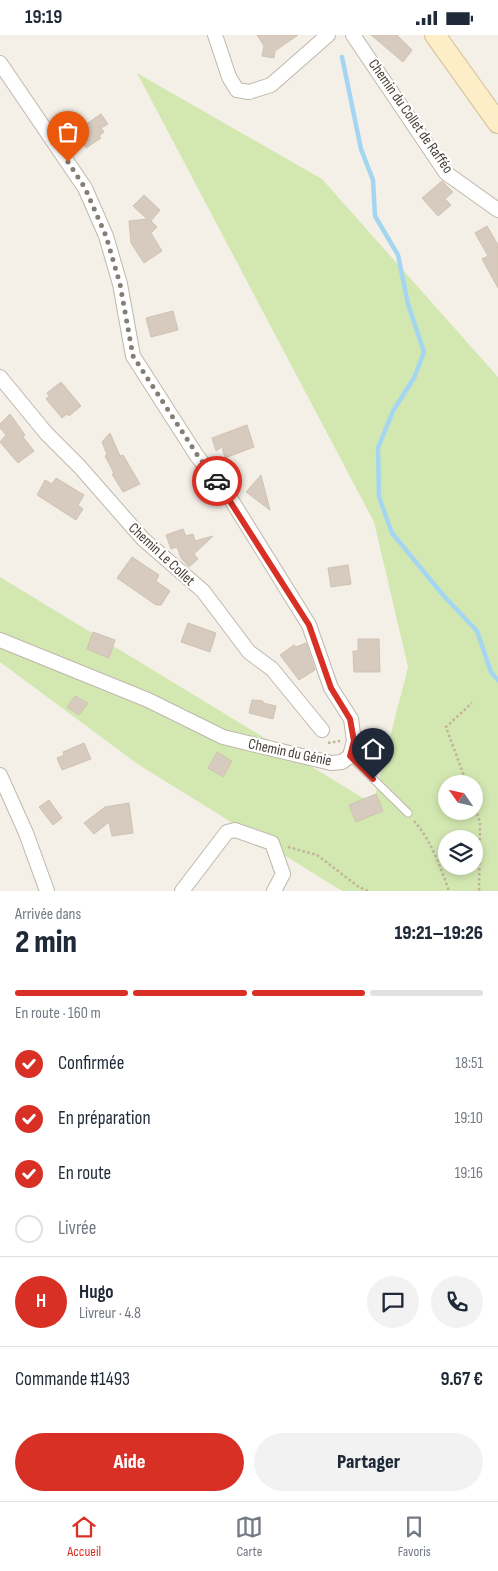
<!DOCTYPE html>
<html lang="fr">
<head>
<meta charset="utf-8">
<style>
	:root { --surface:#fff; --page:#f2f2f3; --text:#1f2937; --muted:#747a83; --line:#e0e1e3; --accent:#d93025 }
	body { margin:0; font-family:"Sofia Sans Condensed",sans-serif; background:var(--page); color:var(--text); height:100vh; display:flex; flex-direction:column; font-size:19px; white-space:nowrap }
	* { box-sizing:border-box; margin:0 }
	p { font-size:16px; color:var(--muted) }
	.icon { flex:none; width:28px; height:28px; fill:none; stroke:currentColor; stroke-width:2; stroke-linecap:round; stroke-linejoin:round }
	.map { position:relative; height:856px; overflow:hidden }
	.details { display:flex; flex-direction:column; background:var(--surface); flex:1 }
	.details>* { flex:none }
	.needle { width:32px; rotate:304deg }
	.buttons { position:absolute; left:438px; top:740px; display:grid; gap:10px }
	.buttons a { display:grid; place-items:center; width:45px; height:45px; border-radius:50%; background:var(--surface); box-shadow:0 2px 8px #0003; font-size:25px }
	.pin { position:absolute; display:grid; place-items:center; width:42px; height:42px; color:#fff; margin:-51px -21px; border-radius:50% 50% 50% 0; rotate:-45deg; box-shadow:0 0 5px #0007 }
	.pin .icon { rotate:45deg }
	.courier { position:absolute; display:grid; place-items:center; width:50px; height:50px; margin:-25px; border:4px solid #d93025; border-radius:50%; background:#fff; color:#222; box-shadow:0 1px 6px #0007 }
	.headline em { font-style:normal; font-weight:800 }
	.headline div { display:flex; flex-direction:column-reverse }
	.headline { display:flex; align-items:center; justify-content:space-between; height:85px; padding:0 15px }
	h1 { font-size:32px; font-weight:800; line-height:38px }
	.bar { display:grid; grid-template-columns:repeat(4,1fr); gap:8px 5px; align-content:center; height:60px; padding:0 15px }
	.bar i { height:6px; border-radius:4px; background:var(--line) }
	.bar .on { background:var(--accent) }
	.bar p { grid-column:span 4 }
	.line { display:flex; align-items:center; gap:12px; padding:0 15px; border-top:1px solid var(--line) }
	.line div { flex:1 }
	.round { display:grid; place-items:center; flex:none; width:52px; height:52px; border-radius:26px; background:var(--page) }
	ol { padding:0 15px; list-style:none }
	li { display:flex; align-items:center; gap:15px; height:55px }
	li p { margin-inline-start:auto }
	li .icon { padding:5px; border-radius:50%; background:var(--accent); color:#fff; stroke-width:4 }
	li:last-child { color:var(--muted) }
	li i { width:28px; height:28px; border:2px solid var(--line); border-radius:50% }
	.button { display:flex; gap:10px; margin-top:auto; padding:10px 15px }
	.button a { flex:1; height:58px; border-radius:30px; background:var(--accent); color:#fff; font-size:20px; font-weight:800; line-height:58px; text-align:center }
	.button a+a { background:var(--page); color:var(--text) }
	.status { display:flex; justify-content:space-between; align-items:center; height:35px; padding:0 25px; background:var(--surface); direction:ltr }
	.status svg { height:14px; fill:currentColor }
	.dock { display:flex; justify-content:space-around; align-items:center; height:70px; border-top:1px solid var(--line); background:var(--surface); font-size:14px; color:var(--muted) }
	.dock a { display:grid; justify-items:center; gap:2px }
	.dock .on { color:var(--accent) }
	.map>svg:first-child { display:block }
</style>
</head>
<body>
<div class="status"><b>19:19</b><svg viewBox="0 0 49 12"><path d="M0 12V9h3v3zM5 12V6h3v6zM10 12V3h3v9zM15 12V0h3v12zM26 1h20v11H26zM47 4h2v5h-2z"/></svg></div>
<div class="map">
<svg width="498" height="856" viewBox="0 0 498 856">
	<rect width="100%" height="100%" fill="#f4f0e8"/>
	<path fill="#d3e8b1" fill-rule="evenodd" d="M137,38L322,144L498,342V856H342L139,730L0,627V542L373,769L408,632L374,487ZM446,749H474V776H446ZM446,804H474V831H446Z"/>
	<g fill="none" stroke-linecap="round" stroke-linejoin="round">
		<polyline stroke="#a5d6f1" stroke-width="4.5" points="342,22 361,114 373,145 375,181 398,220 408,269 424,317 414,343 393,376 378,413 379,462 392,498 443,560 477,596 491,637 498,645"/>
	</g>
	<g fill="#d6cbbe" stroke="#d1c2b1">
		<polygon points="257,0 298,0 275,16 274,23 262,21 264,11"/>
		<polygon points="371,0 397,0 412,15 403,27"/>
		<polygon points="101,79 108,89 101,93 104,97 99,101 101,103 86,113 76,96"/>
		<polygon points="442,146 453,157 445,164 451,170 438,181 422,163"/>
		<polygon points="144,160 160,175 151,186 157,192 151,198 162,216 144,228 131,208 129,186 147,184 133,171"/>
		<polygon points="487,191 498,210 498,253 482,224 488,221 475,198"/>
		<polygon points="173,276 178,295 151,302 146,283"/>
		<polygon points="61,347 81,371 69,381 67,379 62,383 46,364 49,361 47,358"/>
		<polygon points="10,379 25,400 23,402 34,416 18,428 0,407 6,400 0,393 0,389"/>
		<polygon points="247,390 254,412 225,423 222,412 216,416 212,403"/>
		<polygon points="110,398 120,421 123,420 140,449 123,457 112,439 114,438 105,421 107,419 102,407"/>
		<polygon points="261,440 270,475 246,457"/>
		<polygon points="56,443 84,460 78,470 83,474 76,485 37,460 45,445 52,449"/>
		<polygon points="183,494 186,501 193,499 195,506 213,501 194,519 198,524 189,532 181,523 177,512 171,514 166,500"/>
		<polygon points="132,522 159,540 156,546 170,556 161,570 156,570 117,543"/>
		<polygon points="348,530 351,549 331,552 328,533"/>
		<polygon points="188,588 216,598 210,617 181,607"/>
		<polygon points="93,597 115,605 109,623 87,614"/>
		<polygon points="358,604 379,604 380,637 354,637 353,616 358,616"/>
		<polygon points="306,608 315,635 299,645 280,620 294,610 296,612"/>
		<polygon points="75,661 88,668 79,680 67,672"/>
		<polygon points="252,665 263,666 263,668 276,671 273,684 249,678"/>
		<polygon points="84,708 91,724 62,735 57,723 64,720 63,717"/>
		<polygon points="217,717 232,726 223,742 208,733"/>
		<polygon points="376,759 383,776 356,787 349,770"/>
		<polygon points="49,765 62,783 53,790 39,772"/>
		<polygon points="129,768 133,798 112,801 109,787 94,799 84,788 105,772"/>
	</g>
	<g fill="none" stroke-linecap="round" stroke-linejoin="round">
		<defs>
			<polyline id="lane" points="350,721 408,778"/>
			<g id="street">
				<polyline points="215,0 229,42 237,55 249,57 271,50 328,0"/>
				<polyline points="353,0 446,138 498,175"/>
				<polyline points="0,28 85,153 106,201 120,249 133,321 197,421 227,458 309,590 331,653 351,684 354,706 350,721 342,727 331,728 223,702 148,665 0,605"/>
				<polyline points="0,342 46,398 79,431 143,504 203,556 249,617 272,634 322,695"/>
				<polyline points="0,740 26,798 47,856"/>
				<polyline points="182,856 227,797 235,795 272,808 283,839 274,856"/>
			</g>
			<polyline id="secondary" points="435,0 498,88"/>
		</defs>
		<use href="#lane" stroke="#c0b7ab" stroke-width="9"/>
		<use href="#street" stroke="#c0b7ab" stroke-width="16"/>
		<use href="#secondary" stroke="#d4c198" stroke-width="22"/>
		<g stroke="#c2b29c" stroke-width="2.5" stroke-dasharray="2.5 2.5" stroke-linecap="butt">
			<polyline points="328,708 340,706"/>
			<polyline points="467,749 446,692 472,668"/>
			<polyline points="474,769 480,788 479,856"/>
			<path d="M414,786C432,807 440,831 449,856"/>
			<polyline points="288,812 317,820 359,852 368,856"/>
		</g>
		<use href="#lane" stroke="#fff" stroke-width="7"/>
		<use href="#street" stroke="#fff" stroke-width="14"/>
		<use href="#secondary" stroke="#feeec8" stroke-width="20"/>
	</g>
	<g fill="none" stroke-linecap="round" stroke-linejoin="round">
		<polyline stroke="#847e75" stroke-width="5" stroke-dasharray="0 9" points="68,127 85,153 106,201 120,249 133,321 198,421 217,446"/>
		<polyline stroke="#d93025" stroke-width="6" points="217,446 309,590 331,653 350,684 354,706 350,721 373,744"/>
	</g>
	<g text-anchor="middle" stroke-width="4.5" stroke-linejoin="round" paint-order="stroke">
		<g font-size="15" fill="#484037" stroke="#fff">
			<text transform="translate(411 81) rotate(55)" y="5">Chemin du Collet de Rafféo</text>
			<text transform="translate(162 519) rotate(43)" y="5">Chemin Le Collet</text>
			<text transform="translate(290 717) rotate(12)" y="5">Chemin du Génie</text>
		</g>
	</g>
</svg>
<div class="buttons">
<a><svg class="needle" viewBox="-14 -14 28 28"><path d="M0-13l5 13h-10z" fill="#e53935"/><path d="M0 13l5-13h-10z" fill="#747a83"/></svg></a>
<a><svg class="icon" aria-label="layers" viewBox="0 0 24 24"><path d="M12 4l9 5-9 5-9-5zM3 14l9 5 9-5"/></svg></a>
</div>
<div class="pin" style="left:68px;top:127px;background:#ea580c"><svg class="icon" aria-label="bag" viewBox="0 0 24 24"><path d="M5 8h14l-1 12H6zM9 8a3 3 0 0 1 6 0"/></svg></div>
<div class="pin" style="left:373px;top:744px;background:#1f2937"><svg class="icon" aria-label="home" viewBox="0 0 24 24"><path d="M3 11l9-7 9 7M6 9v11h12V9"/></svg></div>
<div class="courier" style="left:217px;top:446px"><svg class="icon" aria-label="car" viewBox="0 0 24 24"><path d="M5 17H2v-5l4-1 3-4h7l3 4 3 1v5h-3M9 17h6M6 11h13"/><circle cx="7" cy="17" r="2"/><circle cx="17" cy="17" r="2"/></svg></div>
</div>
<section class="details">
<div class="headline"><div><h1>2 min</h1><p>Arrivée dans</p></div><em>19:21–19:26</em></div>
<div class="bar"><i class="on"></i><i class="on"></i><i class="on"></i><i></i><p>En route · 160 m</p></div>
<ol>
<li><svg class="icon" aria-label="check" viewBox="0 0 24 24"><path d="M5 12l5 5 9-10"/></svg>Confirmée<p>18:51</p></li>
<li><svg class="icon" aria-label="check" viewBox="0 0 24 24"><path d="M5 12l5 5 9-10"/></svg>En préparation<p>19:10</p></li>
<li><svg class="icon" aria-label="check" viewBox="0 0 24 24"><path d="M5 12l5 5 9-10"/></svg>En route<p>19:16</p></li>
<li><i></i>Livrée</li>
</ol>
<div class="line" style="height:90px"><b class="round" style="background:var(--accent);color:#fff">H</b><div><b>Hugo</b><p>Livreur · 4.8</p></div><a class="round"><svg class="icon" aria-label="chat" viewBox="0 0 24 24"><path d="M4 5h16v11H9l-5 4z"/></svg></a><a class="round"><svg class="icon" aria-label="phone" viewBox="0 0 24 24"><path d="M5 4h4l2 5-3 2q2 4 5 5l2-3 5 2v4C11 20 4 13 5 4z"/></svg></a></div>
<div class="line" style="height:65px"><div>Commande #1493</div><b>9.67 €</b></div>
<div class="button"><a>Aide</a><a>Partager</a></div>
</section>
<nav class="dock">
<a class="on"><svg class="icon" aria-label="home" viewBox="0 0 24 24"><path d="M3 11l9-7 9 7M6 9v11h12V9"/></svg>Accueil</a>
<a><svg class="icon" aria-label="map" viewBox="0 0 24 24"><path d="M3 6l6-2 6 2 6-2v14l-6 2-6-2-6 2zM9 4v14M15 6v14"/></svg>Carte</a>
<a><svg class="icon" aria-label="saved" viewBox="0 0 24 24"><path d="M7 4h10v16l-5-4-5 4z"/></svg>Favoris</a>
</nav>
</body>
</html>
